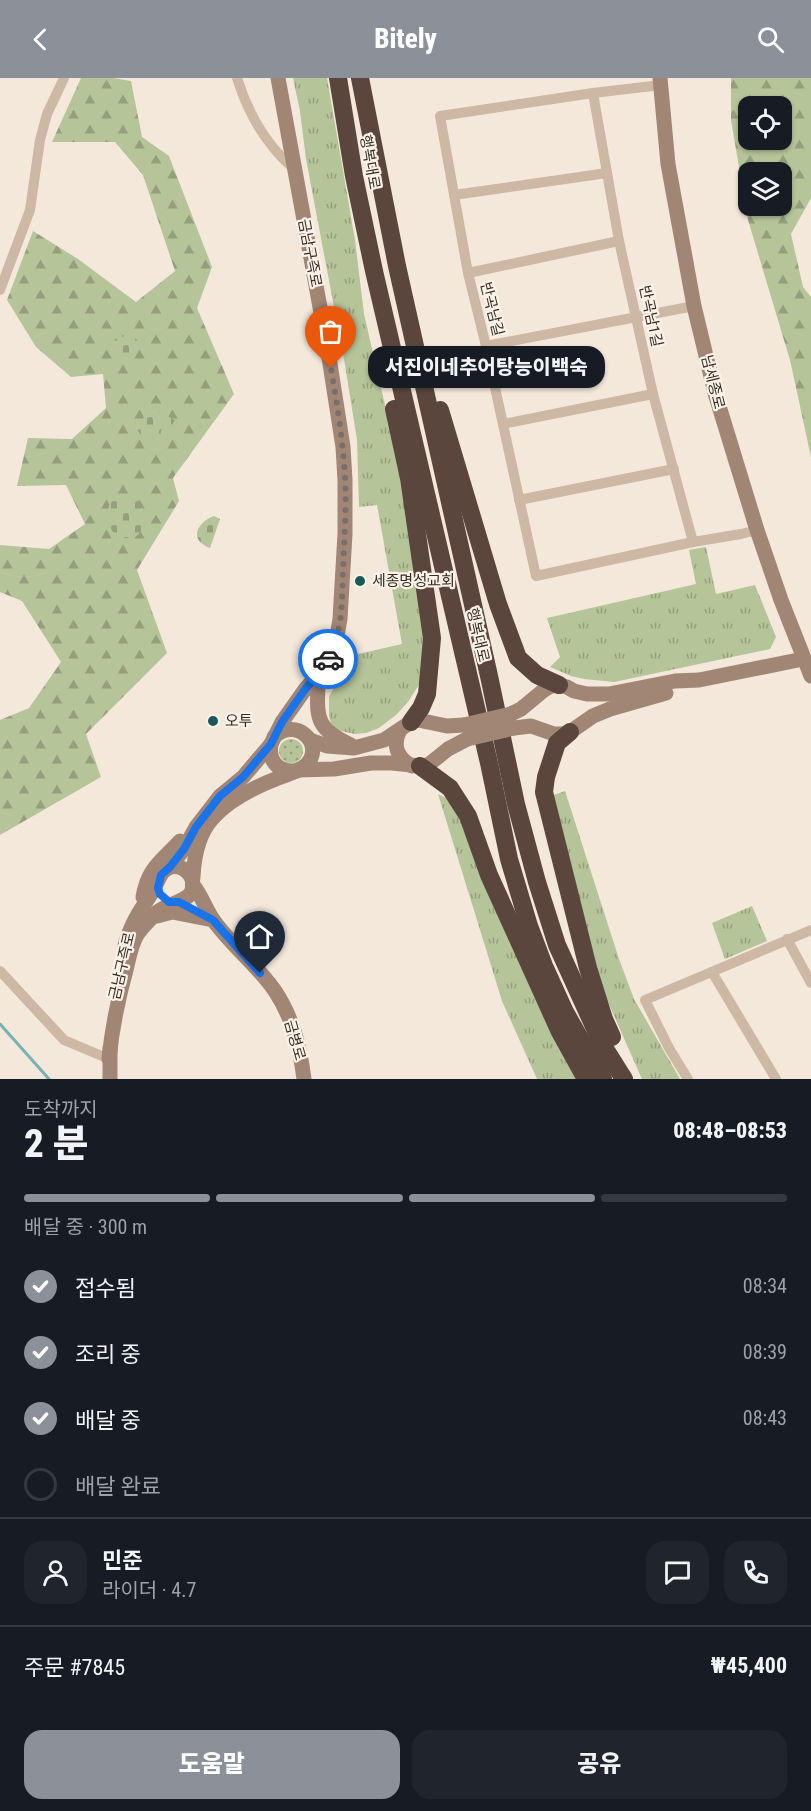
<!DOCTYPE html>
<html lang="ko">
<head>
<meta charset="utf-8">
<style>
	:root { --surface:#171b24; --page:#20242c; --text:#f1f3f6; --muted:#9ea1a6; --line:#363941; --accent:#8c9099 }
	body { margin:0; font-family:"Roboto Condensed","Noto Sans KR",sans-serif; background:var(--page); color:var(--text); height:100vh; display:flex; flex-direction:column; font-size:22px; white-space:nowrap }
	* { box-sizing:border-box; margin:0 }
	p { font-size:20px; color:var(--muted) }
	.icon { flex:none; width:33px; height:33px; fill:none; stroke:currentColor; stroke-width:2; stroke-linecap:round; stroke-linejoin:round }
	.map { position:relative; height:1001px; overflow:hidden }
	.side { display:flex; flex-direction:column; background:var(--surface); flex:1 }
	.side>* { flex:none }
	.fabs { position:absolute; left:738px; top:18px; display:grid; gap:12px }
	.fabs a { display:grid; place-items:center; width:54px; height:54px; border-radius:12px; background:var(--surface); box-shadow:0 2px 4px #0004; font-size:30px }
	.pin { position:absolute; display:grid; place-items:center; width:51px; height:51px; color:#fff; margin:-62px -26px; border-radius:50% 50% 50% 0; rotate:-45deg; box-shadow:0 0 6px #0007 }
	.pin .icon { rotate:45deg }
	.courier { position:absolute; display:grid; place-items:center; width:60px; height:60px; margin:-30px; border:4px solid #1a73e8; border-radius:50%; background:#fff; color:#222; box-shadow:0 2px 8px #0007 }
	.bubble { position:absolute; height:42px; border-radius:18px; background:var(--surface); box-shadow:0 2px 4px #0004; font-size:20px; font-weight:800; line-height:42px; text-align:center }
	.overview em { font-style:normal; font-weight:800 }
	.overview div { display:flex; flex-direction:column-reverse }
	.overview { display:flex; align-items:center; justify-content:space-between; height:102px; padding:0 24px }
	h1 { font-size:39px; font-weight:800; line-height:45px }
	.bar { display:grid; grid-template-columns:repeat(4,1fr); gap:9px 6px; align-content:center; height:72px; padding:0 24px }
	.bar i { height:8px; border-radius:4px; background:var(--line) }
	.bar .on { background:var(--accent) }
	.bar p { grid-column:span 4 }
	.line { display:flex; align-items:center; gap:15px; padding:0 24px; border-top:2px solid var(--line) }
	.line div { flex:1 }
	.round { display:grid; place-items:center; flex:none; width:63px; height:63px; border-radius:18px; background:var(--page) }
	ol { padding:0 24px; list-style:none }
	li { display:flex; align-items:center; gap:18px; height:66px }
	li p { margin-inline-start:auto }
	li .icon { padding:6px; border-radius:50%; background:var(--accent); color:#fff; stroke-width:4 }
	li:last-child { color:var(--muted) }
	li i { width:33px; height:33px; border:3px solid var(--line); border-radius:50% }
	.button { display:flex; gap:12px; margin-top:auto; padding:12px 24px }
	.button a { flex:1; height:69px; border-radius:18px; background:var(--accent); color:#fff; font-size:24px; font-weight:800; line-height:69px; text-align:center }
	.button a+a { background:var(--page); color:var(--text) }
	header { display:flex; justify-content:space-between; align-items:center; height:78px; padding:0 24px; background:var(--accent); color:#fff; font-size:27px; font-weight:800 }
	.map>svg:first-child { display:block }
</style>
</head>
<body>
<header><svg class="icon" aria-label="back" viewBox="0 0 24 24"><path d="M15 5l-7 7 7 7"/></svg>Bitely<svg class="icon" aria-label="search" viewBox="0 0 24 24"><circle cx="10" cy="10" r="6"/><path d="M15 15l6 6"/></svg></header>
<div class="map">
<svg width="811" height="1001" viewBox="0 0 811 1001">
	<defs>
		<pattern id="grass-dots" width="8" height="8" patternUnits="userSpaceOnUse" patternTransform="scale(1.5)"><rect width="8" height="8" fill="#b6c499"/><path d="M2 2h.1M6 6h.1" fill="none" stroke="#959f7d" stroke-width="1.8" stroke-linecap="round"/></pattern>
		<pattern id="forest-firs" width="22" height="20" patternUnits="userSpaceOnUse" patternTransform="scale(1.5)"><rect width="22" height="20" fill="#b6c499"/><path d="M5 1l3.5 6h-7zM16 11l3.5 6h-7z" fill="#959f7d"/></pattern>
		<pattern id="cemetery-stones" width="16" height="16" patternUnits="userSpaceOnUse" patternTransform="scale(1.5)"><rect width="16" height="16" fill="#b6c499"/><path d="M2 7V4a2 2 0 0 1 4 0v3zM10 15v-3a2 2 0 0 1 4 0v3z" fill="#959f7d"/></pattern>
		<pattern id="park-tufts" width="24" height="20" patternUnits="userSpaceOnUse" patternTransform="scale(1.5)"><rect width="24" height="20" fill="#b6c499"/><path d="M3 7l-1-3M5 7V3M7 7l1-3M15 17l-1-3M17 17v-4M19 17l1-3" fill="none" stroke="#959f7d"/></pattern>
	</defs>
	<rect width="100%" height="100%" fill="#f4e8db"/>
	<circle fill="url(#grass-dots)" cx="291" cy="673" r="12"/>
	<g fill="url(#forest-firs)" fill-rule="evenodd">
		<polygon points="81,0 113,0 131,3 142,59 169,78 212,189 197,230 234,316 173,400 179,423 137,492 167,575 86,656 101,699 0,757 0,642 29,630 61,584 22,523 0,514 0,467 49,471 85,446 66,407 17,408 28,360 72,361 106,330 103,296 71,299 36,269 7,222 33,153 78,181 136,224 175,193 143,97 115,64 52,64"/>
		<path d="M731,0H811V120L791,156L803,209L811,219V379L790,282L748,142L731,42ZM748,28H782V62H748ZM748,94H782V128H748Z"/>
	</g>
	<g fill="url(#cemetery-stones)">
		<polygon points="125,258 130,258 138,262 131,276 126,284 122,283 117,277 112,264 117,260"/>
		<path d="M147,328L175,342C171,348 169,352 162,351C158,359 154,362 145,362L138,353L139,346L144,344L143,334Z"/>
		<path d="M118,418L127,420L138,419L143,434V451C142,452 138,457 136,458C123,465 108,454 108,441C107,434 109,428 111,421Z"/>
		<path d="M214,438L220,441L210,470C188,462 197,444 214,438Z"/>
	</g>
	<g fill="url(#park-tufts)">
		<polygon points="293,0 327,0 355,162 364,236 400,392 426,574 420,605 408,624 396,637 379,650 366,655 354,656 337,652 331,645 329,638 329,619 341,596 345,579 402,566 377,427 359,429 357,362 345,287 306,81 300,33"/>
		<polygon points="706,469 716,516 755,507 776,559 770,571 614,604 584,601 571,598 550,589 560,579 547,540 696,506 689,472"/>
		<polygon points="565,713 619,881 634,921 680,1001 642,1001 600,906 554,717"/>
		<polygon points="438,716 446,720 465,747 583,1001 537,1001 502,923"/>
		<polygon points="752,828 767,863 725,881 712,845"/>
	</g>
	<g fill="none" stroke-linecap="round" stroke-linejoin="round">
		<polyline stroke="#77b1b3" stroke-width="3" points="0,946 49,1001"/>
		<g stroke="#cdb7a5" stroke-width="10">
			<path d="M237,0C248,35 266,67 294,91"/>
			<polyline points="661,7 593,15 440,38 468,195 486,268 536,498 693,464 741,456 757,452"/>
			<polyline points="593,15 619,163 653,316 693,464"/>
			<polyline points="454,117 607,95"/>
			<polyline points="468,195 619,163"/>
			<polyline points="0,212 30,132 40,62 47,36 64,0"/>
			<polyline points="486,268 694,228"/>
			<polyline points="503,346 653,316"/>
			<polyline points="519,422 674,391"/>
			<polyline points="787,861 811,905"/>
			<polyline points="0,893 64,962 109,981"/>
			<polyline points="712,894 776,1001"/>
			<polyline points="688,1001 669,970 645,922 811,852"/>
		</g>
		<g stroke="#a18676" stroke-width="15">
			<polyline points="660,0 668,86 694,228 715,315 757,452 781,522 811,598"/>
			<path d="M318,597C318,636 311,649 351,667"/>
			<polyline points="511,636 521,631 544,612 551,608 559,607 567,609 574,613 587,616 609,616 675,603 699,602 803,581"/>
			<polyline points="514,650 531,648 554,656 562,656 570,654 593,638 610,631 666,615"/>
			<path d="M400,652C392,667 397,680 412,688"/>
			<polyline points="310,662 327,668 354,670 384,662 411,644 418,642 447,648 464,647"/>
			<path d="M271,666C268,682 277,693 293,693"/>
			<polyline points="297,692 334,691 371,685 392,685 420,688 428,687 448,671 467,661"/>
			<polyline points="170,789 184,771 196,749 220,718 243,699 271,666 282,644 306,610 318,597 330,578 336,564 340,541 345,456 345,402 343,369 328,273 278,0"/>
			<path d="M193,807C202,818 206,832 214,843C232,868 258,888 275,913C293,940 300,970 304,1001"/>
			<path d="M143,819C148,789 162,783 180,763"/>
			<polyline points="157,838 172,834 213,842"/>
			<path d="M125,867C131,846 139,834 151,816C155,810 158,801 162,795C172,783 187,789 192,801"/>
			<path d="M109,981C112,950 118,921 126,892C129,880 131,867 137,857C141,850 149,843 155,836C166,825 187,825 192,813C193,808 192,804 193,799C194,779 199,755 213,740C229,721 255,709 278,700C287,696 300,694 307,686C325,666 296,638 274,659"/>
			<polyline points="110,1001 110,970"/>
		</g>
		<g stroke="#5a463d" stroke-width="18">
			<polyline points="338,0 354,98 374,193 489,685 509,781 529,848 544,888 565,934 603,1001"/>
			<polyline points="360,0 397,188 489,598 516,726 537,804 557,867 602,966 624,1001"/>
			<polyline points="394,331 409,400 432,560 427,616 421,630 411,644"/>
			<polyline points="440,332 498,526 518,580 537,597 559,607"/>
			<polyline points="570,654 557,665 546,699 544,714 588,890 604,941 612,959"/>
			<polyline points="420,688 450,710 468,738 489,797 560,954 586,1001"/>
		</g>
		<g stroke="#a18676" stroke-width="15">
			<polyline points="464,647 511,636"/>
			<polyline points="467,661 514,650"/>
		</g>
	</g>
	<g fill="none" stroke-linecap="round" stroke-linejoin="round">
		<path stroke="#7a6e66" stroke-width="6" stroke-dasharray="0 10.8" d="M328,581C343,555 342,521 343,491C344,461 347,430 345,399C343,363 337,326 331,290"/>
		<polyline stroke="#1a73e8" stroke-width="8" points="260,895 213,842 179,824 169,824 160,816 158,810 161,797 170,789 184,771 196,749 220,718 243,699 271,666 282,644 306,610 318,597 328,581"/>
	</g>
	<g fill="#19595d" stroke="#fbf2e7" stroke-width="2">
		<circle cx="360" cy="503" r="6"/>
		<circle cx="213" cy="643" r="6"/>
	</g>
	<g text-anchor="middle" stroke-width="4.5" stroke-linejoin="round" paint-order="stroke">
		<g font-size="15" fill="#382c27" stroke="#fbf2e7">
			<text transform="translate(370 84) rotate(80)" y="5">행복대로</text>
			<text transform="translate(310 175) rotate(79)" y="5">금남구즉로</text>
			<text transform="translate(492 231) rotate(76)" y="5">반곡남길</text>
			<text transform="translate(651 238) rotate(78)" y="5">반곡남1길</text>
			<text transform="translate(713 304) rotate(76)" y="5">남세종로</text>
			<text transform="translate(478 557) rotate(77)" y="5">행복대로</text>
			<text transform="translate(122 888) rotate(-77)" y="5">금남구즉로</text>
			<text transform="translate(295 962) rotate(74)" y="5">금병로</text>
		</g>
		<g font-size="15" fill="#382c27" stroke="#fbf2e7" text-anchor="start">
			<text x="372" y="508">세종명성교회</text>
			<text x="225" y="648">오투</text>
		</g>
	</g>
</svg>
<div class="fabs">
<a><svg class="icon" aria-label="locate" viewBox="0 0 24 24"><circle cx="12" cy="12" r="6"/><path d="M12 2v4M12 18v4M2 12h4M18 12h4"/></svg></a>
<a><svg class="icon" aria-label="layers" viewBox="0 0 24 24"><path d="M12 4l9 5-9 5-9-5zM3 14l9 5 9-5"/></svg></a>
</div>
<div class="pin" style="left:331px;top:290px;background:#ea580c"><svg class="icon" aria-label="bag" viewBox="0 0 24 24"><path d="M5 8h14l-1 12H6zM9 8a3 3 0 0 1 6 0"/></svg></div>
<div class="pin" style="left:260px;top:895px;background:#1f2937"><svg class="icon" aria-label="home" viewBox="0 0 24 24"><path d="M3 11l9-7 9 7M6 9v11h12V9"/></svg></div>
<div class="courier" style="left:328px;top:581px"><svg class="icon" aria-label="car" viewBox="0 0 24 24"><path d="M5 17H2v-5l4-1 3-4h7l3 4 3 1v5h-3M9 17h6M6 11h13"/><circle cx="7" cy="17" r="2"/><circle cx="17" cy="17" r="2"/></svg></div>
<div class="bubble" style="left:368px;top:268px;width:237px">서진이네추어탕능이백숙</div>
</div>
<section class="side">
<div class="overview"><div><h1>2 분</h1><p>도착까지</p></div><em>08:48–08:53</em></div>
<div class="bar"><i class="on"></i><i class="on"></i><i class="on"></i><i></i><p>배달 중 · 300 m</p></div>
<ol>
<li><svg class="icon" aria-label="check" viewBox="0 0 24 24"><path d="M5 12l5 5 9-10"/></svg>접수됨<p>08:34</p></li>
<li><svg class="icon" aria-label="check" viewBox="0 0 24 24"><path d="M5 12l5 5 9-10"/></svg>조리 중<p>08:39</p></li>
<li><svg class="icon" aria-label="check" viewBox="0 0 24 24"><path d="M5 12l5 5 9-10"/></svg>배달 중<p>08:43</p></li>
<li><i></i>배달 완료</li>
</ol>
<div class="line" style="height:108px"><a class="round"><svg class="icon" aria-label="person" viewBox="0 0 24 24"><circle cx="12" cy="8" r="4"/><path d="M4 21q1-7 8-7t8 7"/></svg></a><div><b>민준</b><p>라이더 · 4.7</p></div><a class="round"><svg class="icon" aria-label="chat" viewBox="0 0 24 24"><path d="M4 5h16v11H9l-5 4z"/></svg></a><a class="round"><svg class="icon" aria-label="phone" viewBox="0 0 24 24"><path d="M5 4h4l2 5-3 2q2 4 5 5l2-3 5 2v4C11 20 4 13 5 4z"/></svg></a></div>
<div class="line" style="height:78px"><div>주문 #7845</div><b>₩45,400</b></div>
<div class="button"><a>도움말</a><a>공유</a></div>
</section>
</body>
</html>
